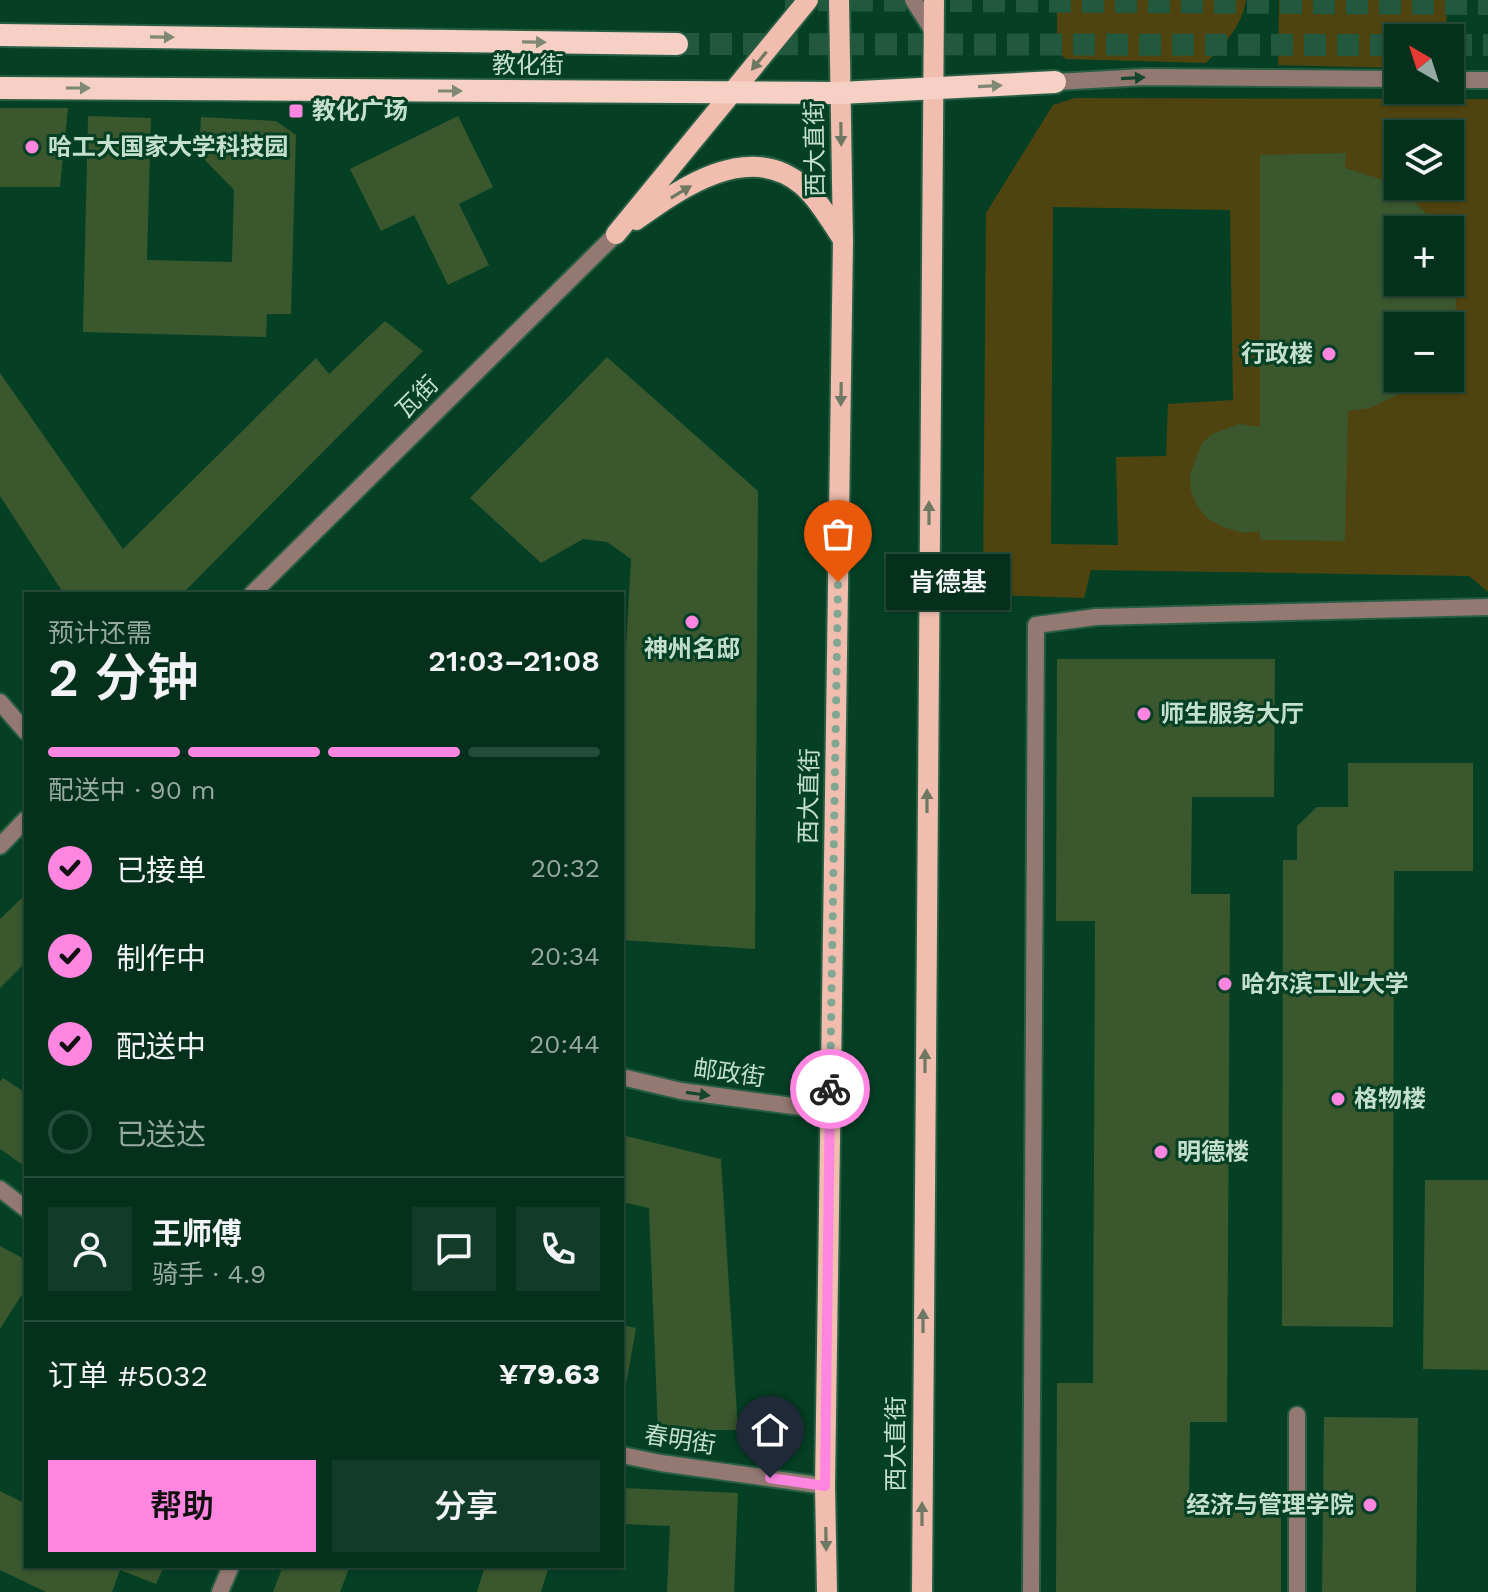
<!DOCTYPE html>
<html lang="zh">
<head>
<meta charset="utf-8">
<style>
	:root { --surface:#04301c; --page:#123c29; --text:#f1f3f6; --muted:#97a9a3; --line:#254b3b; --accent:#fe86e1 }
	body { margin:0; font-family:"Work Sans","Noto Sans SC",sans-serif; background:var(--page); color:var(--text); height:100vh; display:flex; flex-direction:column; font-size:30px; white-space:nowrap }
	* { box-sizing:border-box; margin:0 }
	p { font-size:26px; color:var(--muted) }
	.icon { flex:none; width:44px; height:44px; fill:none; stroke:currentColor; stroke-width:2; stroke-linecap:round; stroke-linejoin:round }
	.map { position:relative; flex:1; overflow:hidden }
	.side { position:absolute; left:24px; top:592px; width:600px; height:976px; display:flex; flex-direction:column; background:var(--surface); border-radius:0px; box-shadow:0 2px 6px #0004,0 0 0 2px var(--line) }
	.side>* { flex:none }
	.needle { width:52px; rotate:321deg }
	.controls { position:absolute; left:1384px; top:24px; display:grid; gap:16px }
	.controls a { display:grid; place-items:center; width:80px; height:80px; border-radius:0px; background:var(--surface); box-shadow:0 2px 6px #0004,0 0 0 2px var(--line); font-size:40px }
	.pin { position:absolute; display:grid; place-items:center; width:68px; height:68px; color:#fff; margin:-82px -34px; border-radius:50% 50% 50% 0; rotate:-45deg; box-shadow:0 0 8px #0007 }
	.pin .icon { rotate:45deg }
	.courier { position:absolute; display:grid; place-items:center; width:80px; height:80px; margin:-40px; border:6px solid #fe86e1; border-radius:50%; background:#fff; color:#222; box-shadow:0 2px 10px #0007 }
	.bubble { position:absolute; height:56px; border-radius:0px; background:var(--surface); box-shadow:0 2px 6px #0004,0 0 0 2px var(--line); font-size:26px; font-weight:600; line-height:56px; text-align:center }
	.summary em { font-style:normal; font-weight:600 }
	.summary div { display:flex; flex-direction:column-reverse }
	.summary { display:flex; align-items:center; justify-content:space-between; height:136px; padding:0 24px }
	h1 { font-size:52px; font-weight:600; line-height:60px }
	.bar { display:grid; grid-template-columns:repeat(4,1fr); gap:12px 8px; align-content:center; height:96px; padding:0 24px }
	.bar i { height:10px; border-radius:6px; background:var(--line) }
	.bar .current { background:var(--accent) }
	.bar p { grid-column:span 4 }
	.line { display:flex; align-items:center; gap:20px; padding:0 24px; border-top:2px solid var(--line) }
	.line div { flex:1 }
	.round { display:grid; place-items:center; flex:none; width:84px; height:84px; border-radius:0px; background:var(--page) }
	ol { padding:0 24px; list-style:none }
	li { display:flex; align-items:center; gap:24px; height:88px }
	li p { margin-inline-start:auto }
	li .icon { padding:8px; border-radius:50%; background:var(--accent); color:#111; stroke-width:4 }
	li:last-child { color:var(--muted) }
	li i { width:44px; height:44px; border:4px solid var(--line); border-radius:50% }
	.button { display:flex; gap:16px; margin-top:auto; padding:16px 24px }
	.button a { flex:1; height:92px; border-radius:0px; background:var(--accent); color:#111; font-size:32px; font-weight:600; line-height:92px; text-align:center }
	.button a+a { background:var(--page); color:var(--text) }
	.map>svg:first-child { display:block }
</style>
</head>
<body>
<div class="map">
<svg width="1488" height="1592" viewBox="0 0 1488 1592">
	<rect width="100%" height="100%" fill="#054025"/>
	<g fill="#4f4410" fill-rule="evenodd">
		<path d="M1057,0H1246C1242,27 1224,44 1206,63L1066,59L1057,52Z"/>
		<polygon points="1279,0 1447,0 1446,38 1398,38 1398,68 1278,65"/>
		<path d="M1075,98L1488,99V592L1469,576L1091,570L1084,598L997,595L983,577L986,213L1053,105ZM1398,134H1450V186H1398ZM1053,207L1230,210L1233,400L1168,404L1166,456L1116,457L1118,545L1051,544ZM1398,230H1450V282H1398ZM1398,326H1450V378H1398Z"/>
	</g>
	<g fill="#3a572e">
		<polygon points="0,108 68,108 60,187 0,187"/>
		<polygon points="88,116 151,118 147,260 232,262 234,190 199,154 201,117 276,121 296,135 291,314 267,314 266,337 83,332"/>
		<polygon points="458,116 493,187 459,204 489,265 448,285 414,215 381,231 350,169"/>
		<polygon points="1346,153 1345,168 1381,179 1405,194 1424,211 1439,230 1398,230 1398,282 1450,282 1451,258 1456,277 1456,306 1451,326 1398,326 1398,378 1421,378 1393,397 1370,408 1348,411 1345,541 1260,540 1260,531 1244,533 1223,527 1207,518 1197,506 1191,491 1190,474 1202,443 1212,434 1239,424 1260,427 1260,155"/>
		<polygon points="385,321 423,351 182,594 64,594 0,496 0,373 123,549 316,358 329,374"/>
		<polygon points="607,357 758,491 755,949 622,940 622,683 624,682 631,559 607,542 583,539 541,563 470,498"/>
		<polygon points="1057,659 1275,659 1274,797 1192,797 1191,894 1230,894 1227,1422 1190,1422 1189,1511 1281,1511 1281,1592 1056,1592 1057,1383 1093,1383 1095,921 1056,921"/>
		<polygon points="1348,763 1473,763 1473,871 1394,871 1393,1327 1282,1326 1283,860 1297,860 1297,826 1317,807 1348,807"/>
		<polygon points="26,894 26,962 0,988 0,919"/>
		<polygon points="3,1078 26,1093 26,1167 0,1149 0,1082"/>
		<polygon points="622,1135 721,1159 738,1430 658,1430 649,1208 622,1202"/>
		<polygon points="1425,1180 1488,1180 1488,1370 1423,1369"/>
		<polygon points="0,1246 26,1260 26,1288 0,1329"/>
		<polygon points="622,1325 636,1328 624,1396 622,1396"/>
		<polygon points="1324,1417 1418,1418 1416,1592 1322,1592"/>
		<polygon points="622,1488 738,1493 734,1592 667,1592 670,1526 622,1524"/>
		<polygon points="0,1491 26,1504 26,1566 164,1566 156,1584 120,1570 112,1592 46,1592 0,1570"/>
		<polygon points="283,1566 350,1566 340,1592 273,1592"/>
		<polygon points="485,1566 549,1566 541,1592 477,1592"/>
	</g>
	<g fill="none" stroke-linecap="round" stroke-linejoin="round">
		<g stroke="#22583e" stroke-width="22" stroke-dasharray="22 11" stroke-linecap="butt">
			<polyline points="785,0 1488,4"/>
			<polyline points="677,44 1398,45"/>
			<polyline points="1450,45 1488,45"/>
		</g>
		<defs>
			<g id="service">
				<polyline points="1450,80 1488,80"/>
				<polyline points="1055,82 1145,77 1398,79"/>
				<polyline points="1031,1592 1036,625 1096,617"/>
				<polyline points="1297,1592 1297,1415"/>
			</g>
			<polyline id="minor" points="1096,617 1488,607"/>
			<g id="tertiary">
				<polyline points="913,0 933,31"/>
				<polyline points="252,594 616,234"/>
				<polyline points="0,702 26,732"/>
				<polyline points="0,846 26,819"/>
				<polyline points="622,1077 681,1091 830,1111"/>
				<polyline points="0,1189 26,1209"/>
				<polyline points="622,1455 661,1463 825,1486"/>
				<polyline points="220,1592 231,1566"/>
			</g>
			<g id="primary">
				<path d="M636,220C681,188 748,140 802,185C818,199 830,220 842,238"/>
				<polyline points="616,234 808,0"/>
				<polyline points="827,1592 825,1486 843,240 839,0"/>
				<polyline points="922,1592 934,0"/>
			</g>
			<g id="trunk">
				<polyline points="0,35 677,44"/>
				<polyline points="0,88 840,93 1055,82"/>
			</g>
		</defs>
		<use href="#service" stroke="#275d43" stroke-width="20"/>
		<use href="#minor" stroke="#275d43" stroke-width="20"/>
		<use href="#tertiary" stroke="#275d43" stroke-width="20"/>
		<use href="#primary" stroke="#275d43" stroke-width="24"/>
		<use href="#trunk" stroke="#275d43" stroke-width="26"/>
		<use href="#service" stroke="#937972" stroke-width="16"/>
		<use href="#minor" stroke="#937972" stroke-width="16"/>
		<use href="#tertiary" stroke="#937972" stroke-width="16"/>
		<use href="#primary" stroke="#f0bdae" stroke-width="20"/>
		<use href="#trunk" stroke="#f6d0c4" stroke-width="22"/>
	</g>
	<defs><path id="oneway-solid" d="M-6-.8H1V-3.2L6.5 0L1 3.2V.8H-6Z" transform="scale(2)"/></defs>
	<g fill="#7e8874">
		<use href="#oneway-solid" transform="translate(162 37) rotate(1)"/>
		<use href="#oneway-solid" transform="translate(534 42) rotate(1)"/>
		<use href="#oneway-solid" transform="translate(990 86) rotate(-3)"/>
		<use href="#oneway-solid" transform="translate(78 88)"/>
		<use href="#oneway-solid" transform="translate(450 91)"/>
	</g>
	<g fill="#6f7863">
		<use href="#oneway-solid" transform="translate(759 61) rotate(129)"/>
		<use href="#oneway-solid" transform="translate(841 134) rotate(89)"/>
		<use href="#oneway-solid" transform="translate(681 192) rotate(-31)"/>
		<use href="#oneway-solid" transform="translate(841 394) rotate(91)"/>
		<use href="#oneway-solid" transform="translate(929 513) rotate(-90)"/>
		<use href="#oneway-solid" transform="translate(927 801) rotate(-90)"/>
		<use href="#oneway-solid" transform="translate(925 1061) rotate(-90)"/>
		<use href="#oneway-solid" transform="translate(923 1321) rotate(-90)"/>
		<use href="#oneway-solid" transform="translate(922 1514) rotate(-90)"/>
		<use href="#oneway-solid" transform="translate(826 1539) rotate(89)"/>
	</g>
	<g fill="#13462d">
		<use href="#oneway-solid" transform="translate(1133 78) rotate(-3)"/>
		<use href="#oneway-solid" transform="translate(698 1094) rotate(8)"/>
	</g>
	<g fill="none" stroke-linecap="round" stroke-linejoin="round">
		<polyline stroke="#81a793" stroke-width="8" stroke-dasharray="0 14.4" points="830,1089 838,582"/>
		<polyline stroke="#fe86e1" stroke-width="10" points="770,1478 825,1486 830,1089"/>
	</g>
	<g fill="#fe86e1" stroke="#054025" stroke-width="3">
		<rect x="288" y="103" width="16" height="16" rx="4"/>
		<circle cx="32" cy="147" r="8"/>
		<circle cx="1329" cy="354" r="8"/>
		<circle cx="692" cy="622" r="8"/>
		<circle cx="1144" cy="714" r="8"/>
		<circle cx="1225" cy="984" r="8"/>
		<circle cx="1338" cy="1099" r="8"/>
		<circle cx="1161" cy="1152" r="8"/>
		<circle cx="1370" cy="1505" r="8"/>
	</g>
	<g text-anchor="middle" stroke-width="6" stroke-linejoin="round" paint-order="stroke">
		<g font-size="24" fill="#c4dfce" stroke="#054025">
			<text x="528" y="73">教化街</text>
			<text transform="translate(815 149) rotate(-91)" y="8">西大直街</text>
			<text transform="translate(417 397) rotate(-45)" y="8">瓦街</text>
			<text transform="translate(809 796) rotate(-89)" y="8">西大直街</text>
			<text transform="translate(729 1073) rotate(8)" y="8">邮政街</text>
			<text transform="translate(680 1440) rotate(9)" y="8">春明街</text>
			<text transform="translate(896 1444) rotate(-90)" y="8">西大直街</text>
		</g>
		<g font-size="24" font-weight="bold" fill="#c4dfce" stroke="#054025" text-anchor="start">
			<text x="312" y="119">教化广场</text>
			<text x="48" y="155">哈工大国家大学科技园</text>
			<text x="1313" y="362" text-anchor="end">行政楼</text>
			<text x="692" y="657" text-anchor="middle">神州名邸</text>
			<text x="1160" y="722">师生服务大厅</text>
			<text x="1241" y="992">哈尔滨工业大学</text>
			<text x="1354" y="1107">格物楼</text>
			<text x="1177" y="1160">明德楼</text>
			<text x="1354" y="1513" text-anchor="end">经济与管理学院</text>
		</g>
	</g>
</svg>
<div class="controls">
<a><svg class="needle" viewBox="-14 -14 28 28"><path d="M0-13l5 13h-10z" fill="#e53935"/><path d="M0 13l5-13h-10z" fill="#97a9a3"/></svg></a>
<a><svg class="icon" aria-label="layers" viewBox="0 0 24 24"><path d="M12 4l9 5-9 5-9-5zM3 14l9 5 9-5"/></svg></a>
<a>+</a>
<a>−</a>
</div>
<div class="pin" style="left:838px;top:582px;background:#ea580c"><svg class="icon" aria-label="bag" viewBox="0 0 24 24"><path d="M5 8h14l-1 12H6zM9 8a3 3 0 0 1 6 0"/></svg></div>
<div class="pin" style="left:770px;top:1478px;background:#1f2937"><svg class="icon" aria-label="home" viewBox="0 0 24 24"><path d="M3 11l9-7 9 7M6 9v11h12V9"/></svg></div>
<div class="courier" style="left:830px;top:1089px"><svg class="icon" aria-label="bike" viewBox="0 0 24 24"><circle cx="6" cy="16" r="4"/><circle cx="18" cy="16" r="4"/><path d="M6 16l4-8h5l3 8M10 8l3 8H6M13 5h3"/></svg></div>
<div class="bubble" style="left:886px;top:554px;width:124px">肯德基</div>
<section class="side">
<div class="summary"><div><h1>2 分钟</h1><p>预计还需</p></div><em>21:03–21:08</em></div>
<div class="bar"><i class="current"></i><i class="current"></i><i class="current"></i><i></i><p>配送中 · 90 m</p></div>
<ol>
<li><svg class="icon" aria-label="check" viewBox="0 0 24 24"><path d="M5 12l5 5 9-10"/></svg>已接单<p>20:32</p></li>
<li><svg class="icon" aria-label="check" viewBox="0 0 24 24"><path d="M5 12l5 5 9-10"/></svg>制作中<p>20:34</p></li>
<li><svg class="icon" aria-label="check" viewBox="0 0 24 24"><path d="M5 12l5 5 9-10"/></svg>配送中<p>20:44</p></li>
<li><i></i>已送达</li>
</ol>
<div class="line" style="height:144px"><a class="round"><svg class="icon" aria-label="person" viewBox="0 0 24 24"><circle cx="12" cy="8" r="4"/><path d="M4 21q1-7 8-7t8 7"/></svg></a><div><b>王师傅</b><p>骑手 · 4.9</p></div><a class="round"><svg class="icon" aria-label="chat" viewBox="0 0 24 24"><path d="M4 5h16v11H9l-5 4z"/></svg></a><a class="round"><svg class="icon" aria-label="phone" viewBox="0 0 24 24"><path d="M5 4h4l2 5-3 2q2 4 5 5l2-3 5 2v4C11 20 4 13 5 4z"/></svg></a></div>
<div class="line" style="height:104px"><div>订单 #5032</div><b>¥79.63</b></div>
<div class="button"><a>帮助</a><a>分享</a></div>
</section>
</div>
</body>
</html>
